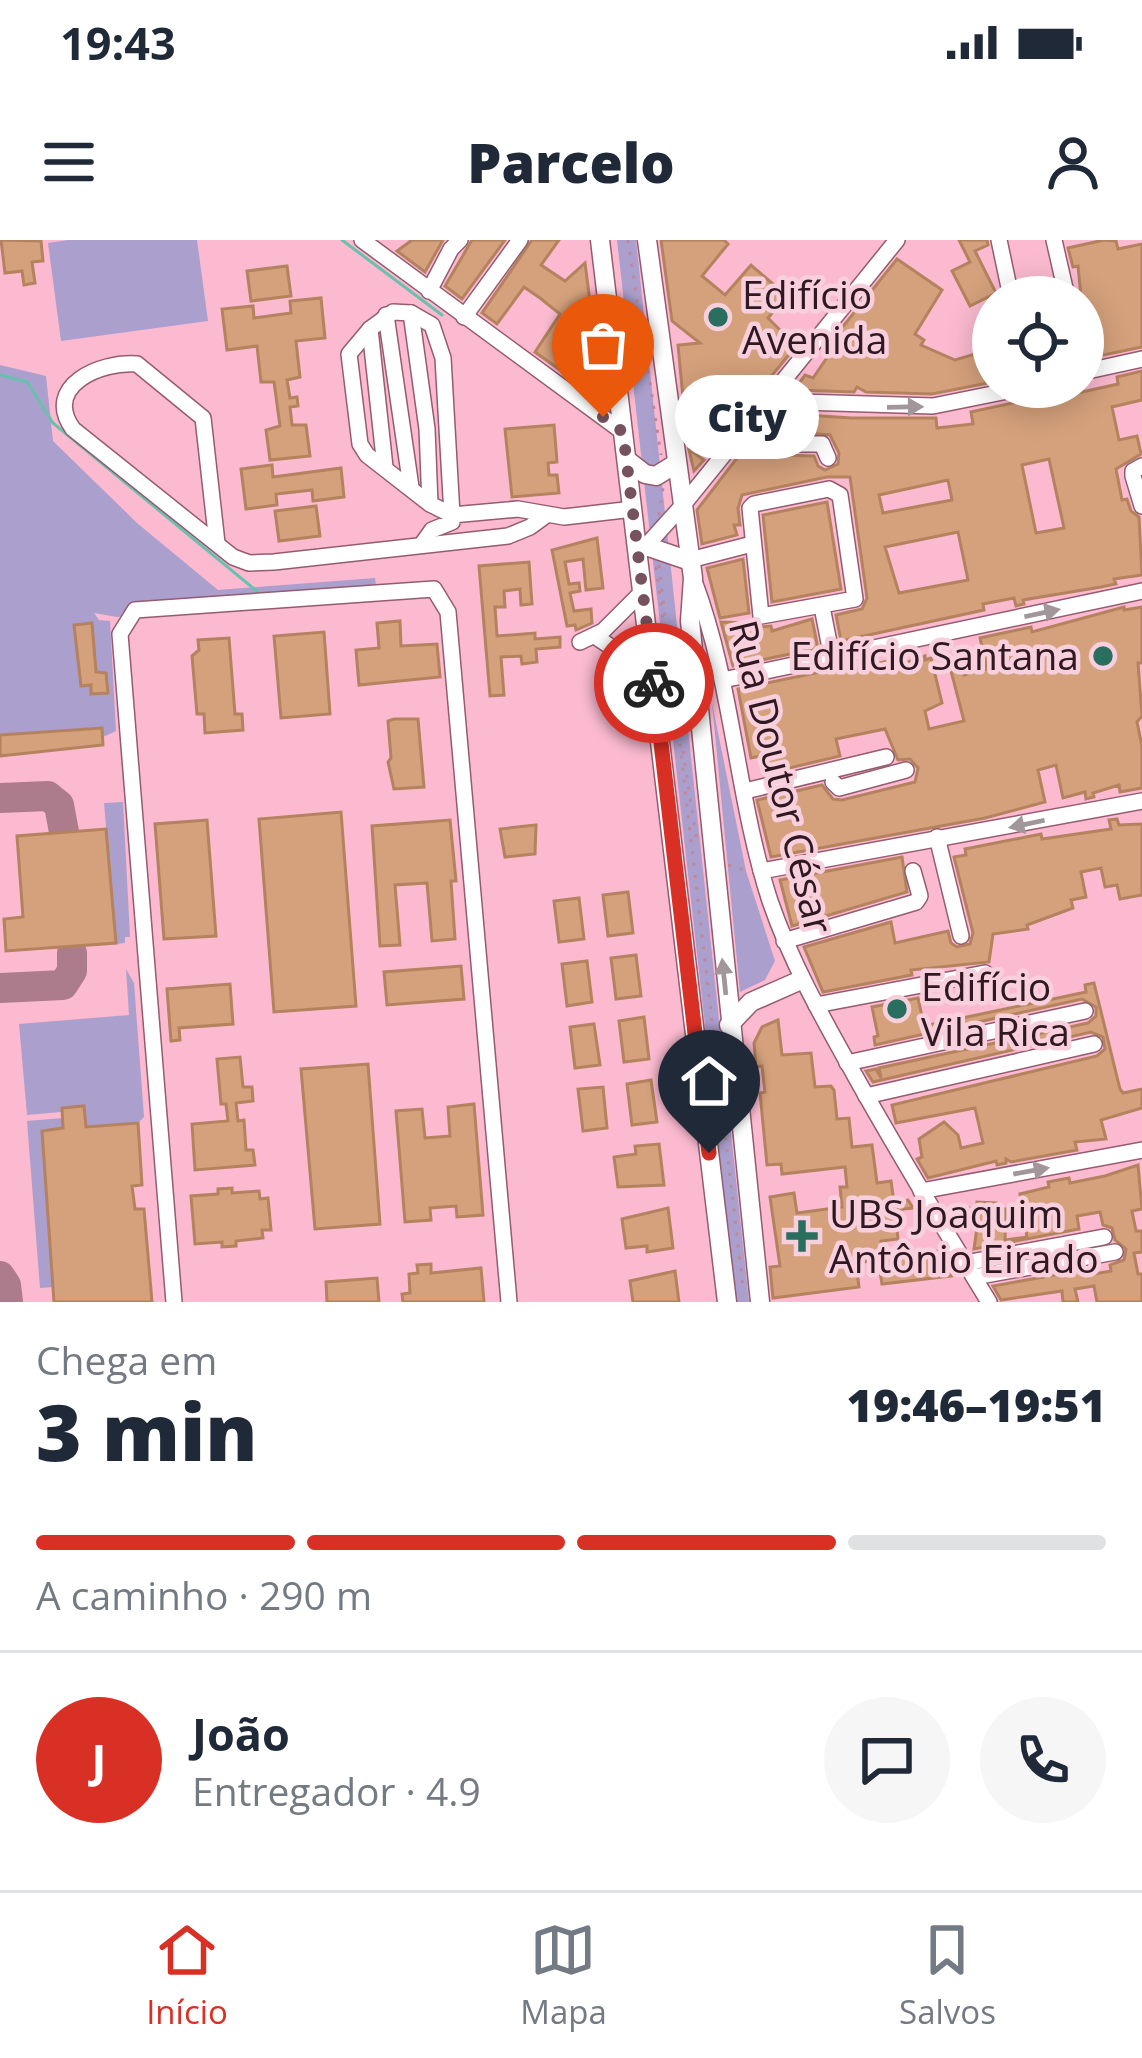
<!DOCTYPE html>
<html lang="pt">
<head>
<meta charset="utf-8">
<style>
	:root { --surface:#fff; --page:#f6f6f7; --text:#1f2937; --muted:#747a83; --line:#e0e1e3; --accent:#d93025 }
	body { margin:0; font-family:"Open Sans",sans-serif; background:var(--page); color:var(--text); height:100vh; display:flex; flex-direction:column; font-size:45px; white-space:nowrap }
	* { box-sizing:border-box; margin:0 }
	p { font-size:39px; color:var(--muted) }
	.icon { flex:none; width:66px; height:66px; fill:none; stroke:currentColor; stroke-width:2; stroke-linecap:round; stroke-linejoin:round }
	.map { position:relative; height:1062px; overflow:hidden }
	.details { display:flex; flex-direction:column; background:var(--surface); flex:1 }
	.details>* { flex:none }
	.controls { position:absolute; left:972px; top:36px; display:grid; gap:24px }
	.controls a { display:grid; place-items:center; width:132px; height:132px; border-radius:50%; background:var(--surface); box-shadow:0 6px 30px #0003; font-size:60px }
	.pin { position:absolute; display:grid; place-items:center; width:102px; height:102px; color:#fff; margin:-123px -51px; border-radius:50% 50% 50% 0; rotate:-45deg; box-shadow:0 0 12px #0007 }
	.pin .icon { rotate:45deg }
	.courier { position:absolute; display:grid; place-items:center; width:120px; height:120px; margin:-60px; border:9px solid #d93025; border-radius:50%; background:#fff; color:#222; box-shadow:0 3px 15px #0007 }
	.bubble { position:absolute; height:84px; border-radius:42px; background:var(--surface); box-shadow:0 6px 30px #0003; font-size:39px; font-weight:800; line-height:84px; text-align:center }
	.overview em { font-style:normal; font-weight:800 }
	.overview div { display:flex; flex-direction:column-reverse }
	.overview { display:flex; align-items:center; justify-content:space-between; height:204px; padding:0 36px }
	h1 { font-size:78px; font-weight:800; line-height:90px }
	.bar { display:grid; grid-template-columns:repeat(4,1fr); gap:18px 12px; align-content:center; height:144px; padding:0 36px }
	.bar i { height:15px; border-radius:9px; background:var(--line) }
	.bar .selected { background:var(--accent) }
	.bar p { grid-column:span 4 }
	.line { display:flex; align-items:center; gap:30px; padding:0 36px; border-top:3px solid var(--line) }
	.line div { flex:1 }
	.round { display:grid; place-items:center; flex:none; width:126px; height:126px; border-radius:63px; background:var(--page) }
	.status { display:flex; justify-content:space-between; align-items:center; height:84px; padding:0 60px; background:var(--surface); direction:ltr }
	.status svg { height:33px; fill:currentColor }
	header { display:flex; justify-content:space-between; align-items:center; height:156px; padding:0 36px; background:var(--surface); font-size:54px; font-weight:800 }
	.tabs { display:flex; justify-content:space-around; align-items:center; height:168px; border-top:3px solid var(--line); background:var(--surface); font-size:33px; color:var(--muted) }
	.tabs a { display:grid; justify-items:center; gap:6px }
	.tabs .selected { color:var(--accent) }
	.map>svg:first-child { display:block }
</style>
</head>
<body>
<div class="status"><b>19:43</b><svg viewBox="0 0 49 12"><path d="M0 12V9h3v3zM5 12V6h3v6zM10 12V3h3v9zM15 12V0h3v12zM26 1h20v11H26zM47 4h2v5h-2z"/></svg></div>
<header><svg class="icon" aria-label="menu" viewBox="0 0 24 24"><path d="M4 6h16M4 12h16M4 18h16"/></svg>Parcelo<svg class="icon" aria-label="person" viewBox="0 0 24 24"><circle cx="12" cy="8" r="4"/><path d="M4 21q1-7 8-7t8 7"/></svg></header>
<div class="map">
<svg width="1142" height="1062" viewBox="0 0 1142 1062">
	<rect width="100%" height="100%" fill="#fbbad0"/>
	<g fill="#ab9fcd">
		<polygon points="68,0 197,0 208,81 61,101 48,3"/>
		<polygon points="617,0 636,0 749,1062 736,1062"/>
		<polygon points="0,125 46,136 53,201 137,283 218,350 375,338 377,352 117,377 94,373 99,380 110,381 116,491 103,497 101,488 0,496"/>
		<polygon points="712,463 746,631 775,721 765,740 740,752"/>
		<polygon points="123,562 130,697 125,697 125,703 116,704 104,563"/>
		<polygon points="126,729 134,743 144,877 138,883 42,891 53,1047 40,1048 27,881 63,878 61,872 27,875 19,784 129,775"/>
	</g>
	<g fill="none" stroke-linecap="round" stroke-linejoin="round">
		<g stroke="#69c1ad" stroke-width="3">
			<polyline points="342,0 442,75"/>
			<polyline points="0,135 27,142 53,183 259,353"/>
		</g>
		<g stroke="#ac7c8c" stroke-width="30">
			<polyline points="0,558 48,556 59,565 64,592"/>
			<polyline points="0,748 63,745 72,731 72,713"/>
			<polyline points="0,1036 6,1045 8,1062"/>
		</g>
	</g>
	<g fill="#d5a17c" stroke="#b4825e" stroke-width="3" fill-rule="evenodd">
		<polygon points="1,0 41,1 43,21 32,22 35,43 24,45 22,31 5,33"/>
		<polygon points="412,0 443,0 425,32 397,11"/>
		<polygon points="472,0 505,0 462,59 445,46"/>
		<polygon points="532,0 559,0 541,25 565,41 585,23 591,69 584,70 588,102 594,101 601,154 598,157 535,112 560,74 540,58 524,47 497,84 482,73"/>
		<polygon points="661,0 724,0 728,4 702,36 725,55 751,25 787,56 768,78 796,106 760,150 757,147 721,187 718,185 710,189 711,197 697,215 704,220 694,231 689,210 694,213 691,178 708,177 683,158 678,105 700,103 672,81"/>
		<polygon points="959,0 987,0 988,5 975,11 996,53 970,66 952,31 970,22"/>
		<polygon points="1104,0 1116,1 1118,9 1142,4 1142,107 1094,117 1083,76 1078,26 1073,27 1068,8"/>
		<polygon points="897,19 942,50 915,94 924,100 921,105 955,120 989,110 983,98 993,96 993,142 932,154 866,152 857,147 854,152 794,150 805,135 813,138 835,106 829,104"/>
		<polygon points="287,26 291,56 251,61 247,31"/>
		<polygon points="321,58 325,98 296,101 300,137 287,140 290,158 297,157 298,166 290,167 292,185 306,185 310,216 270,220 266,190 280,186 274,142 261,142 257,106 227,110 222,69 253,66 254,78 291,73 290,61"/>
		<path d="M1142,131V160L1112,167L1119,200L1137,196L1141,214L1116,229L1122,260L1127,259L1131,271L1139,277L1142,335L1114,339L1116,344L1101,347L1023,360L1024,364L1016,366L1014,358L983,364L984,370L841,401L836,375L862,369L867,358L850,237H827L742,255L738,268L740,285H734L737,295L702,304L697,270L754,196L783,215L814,216L818,226L825,230L838,224L839,213L830,195L792,192L776,182L779,179L774,173L852,178H936L937,188L973,184L971,172L1035,158L1039,148L1047,147L1050,159L1118,144L1117,137ZM1049,219L1064,288L1036,293L1022,225ZM948,240L952,260L883,273L879,255ZM958,292L968,340L899,353L885,307Z"/>
		<polygon points="554,185 557,222 548,223 549,235 557,235 559,253 512,257 505,189"/>
		<polygon points="272,225 273,237 341,228 344,257 313,261 312,250 276,254 277,265 246,269 241,229"/>
		<polygon points="827,262 841,349 772,362 763,275"/>
		<polygon points="316,266 320,296 279,301 275,271"/>
		<polygon points="597,298 603,348 586,350 583,319 565,322 569,344 579,343 580,351 570,353 574,371 591,369 592,383 576,390 575,385 567,386 552,310"/>
		<polygon points="743,319 749,373 720,378 707,328"/>
		<polygon points="529,322 532,364 521,365 520,349 504,351 505,367 495,367 497,396 535,393 535,399 560,397 560,407 536,409 537,422 522,424 521,416 501,417 504,455 490,456 479,326"/>
		<polygon points="1124,367 1124,370 1142,367 1142,423 1138,423 1142,476 1137,482 1142,506 1142,548 1120,552 1119,545 1093,553 1094,557 1086,559 1085,552 1063,558 1056,525 1038,530 1045,562 985,578 771,617 757,560 822,545 833,559 842,560 915,542 918,528 910,519 898,520 885,489 836,499 840,516 764,534 760,516 751,518 738,449 844,427 845,432 895,419 897,426 925,416 925,420 931,418 942,463 925,471 929,489 964,481 950,427 958,425 964,435 987,429 980,398 1031,387 1032,392"/>
		<polygon points="812,379 818,408 733,426 721,382 751,383 758,387 771,386 772,391"/>
		<polygon points="400,381 401,406 437,404 440,437 359,445 356,410 379,408 377,383"/>
		<polygon points="92,383 96,432 106,433 108,453 91,454 91,445 81,446 74,385"/>
		<polygon points="324,392 330,474 281,478 274,396"/>
		<polygon points="229,398 235,474 242,474 243,490 205,493 204,474 197,474 192,416 199,410 198,400"/>
		<polygon points="394,479 418,479 424,547 394,549 388,522 391,518 388,481"/>
		<polygon points="102,488 103,505 0,516 0,495"/>
		<polygon points="341,572 356,766 274,772 259,579"/>
		<polygon points="1117,579 1119,585 1142,584 1142,655 1120,659 1117,645 1105,647 1101,628 1081,632 1086,657 1071,660 1073,668 1027,685 1028,689 993,694 989,722 911,730 912,735 823,752 804,707 891,682 895,703 948,691 951,703 957,707 970,704 973,693 954,617 966,615 965,609 1041,594 1042,599 1111,589 1109,580"/>
		<polygon points="207,580 216,696 164,699 155,584"/>
		<polygon points="450,580 456,641 451,641 455,699 432,701 427,643 395,645 400,705 380,706 372,586"/>
		<polygon points="536,585 535,614 505,617 500,589"/>
		<polygon points="106,589 116,703 6,711 4,679 23,677 17,596"/>
		<polygon points="902,617 907,652 792,686 780,640"/>
		<polygon points="628,652 633,693 608,696 603,655"/>
		<polygon points="579,658 584,699 559,702 554,661"/>
		<polygon points="636,715 641,756 616,759 611,718"/>
		<polygon points="587,721 592,762 567,766 562,724"/>
		<polygon points="461,726 464,759 387,765 384,732"/>
		<polygon points="1094,743 1120,849 1123,853 1142,849 1142,868 1101,880 1106,899 1075,902 1077,910 1011,922 1006,919 1006,923 997,925 996,921 928,938 917,919 922,917 919,899 944,882 958,895 961,908 983,903 975,868 896,883 892,865 1097,816 1105,809 1103,797 1091,792 873,842 866,831 876,829 881,838 879,828 1088,783 1096,776 1096,767 1082,759 875,805 874,797 878,796 872,767 918,758 924,786 1086,752 1085,745"/>
		<polygon points="230,744 233,784 179,788 180,800 171,801 167,749"/>
		<polygon points="644,777 649,819 624,822 619,781"/>
		<polygon points="778,780 782,815 811,813 815,847 831,846 834,850 837,879 849,878 852,907 872,905 877,943 891,941 894,962 908,960 913,968 895,970 898,999 881,1001 883,1018 937,1011 951,1036 882,1044 878,1020 856,1023 859,1047 773,1058 770,1027 780,1026 770,957 794,953 797,973 842,967 840,947 847,947 845,927 782,934 781,924 767,925 760,853 765,852 762,826 756,827 754,803 762,787"/>
		<polygon points="594,784 600,825 575,828 570,787"/>
		<polygon points="240,817 243,847 252,847 253,861 236,863 238,881 244,880 246,910 253,910 255,925 195,930 192,884 228,881 226,864 221,864 217,819"/>
		<polygon points="368,824 380,984 315,989 301,829"/>
		<polygon points="651,840 657,882 632,885 627,844"/>
		<polygon points="603,847 607,888 583,891 578,849"/>
		<polygon points="474,864 483,975 457,977 456,966 430,968 431,980 405,982 396,871 422,869 425,898 450,896 448,867"/>
		<polygon points="84,866 86,887 138,883 142,945 132,946 135,969 144,969 152,1062 54,1062 42,891 63,888 62,868"/>
		<polygon points="659,904 664,945 618,947 614,917 636,914 635,906"/>
		<polygon points="1138,925 1142,969 1132,971 1136,991 1142,991 1142,1012 1134,1013 1138,1034 1142,1034 1142,1062 1097,1062 1094,1046 1075,1049 1078,1062 1063,1062 1062,1051 1001,1060 993,1046 1093,1028 1094,1034 1111,1031 1110,1025 1124,1020 1126,1009 1115,1000 1112,988 1103,985 1100,972 1077,976 1079,989 974,1009 977,987 967,987 968,968 977,969 977,962 996,963 996,969 1006,969 1005,1000 1027,997 1020,954 1049,947 1048,942 1069,938 1070,943 1105,936"/>
		<polygon points="232,948 232,953 259,951 260,959 268,958 271,990 262,990 263,998 236,1001 236,1006 222,1007 222,1002 195,1004 191,956 218,954 218,949"/>
		<polygon points="668,968 673,1008 647,1012 647,1006 626,1008 622,979"/>
		<polygon points="431,1024 431,1033 481,1028 484,1062 403,1062 402,1054 410,1053 409,1034 418,1033 417,1025"/>
		<polygon points="675,1031 679,1062 633,1062 630,1041"/>
		<polygon points="377,1038 379,1062 327,1062 326,1042"/>
	</g>
	<g fill="none" stroke-linecap="round" stroke-linejoin="round">
		<defs>
			<g id="minor">
				<polyline points="362,0 623,192"/>
				<polyline points="999,0 1011,57"/>
				<polyline points="1054,0 1067,57"/>
				<polyline points="429,51 451,9 460,0"/>
				<polyline points="411,73 427,189 430,264"/>
				<polyline points="386,75 411,247"/>
				<polyline points="464,77 520,0"/>
				<polyline points="370,89 385,227"/>
				<polyline points="1083,132 1142,119"/>
				<polyline points="768,161 933,166 1027,147"/>
				<polyline points="752,181 788,204 822,204 828,218"/>
				<polyline points="1142,226 1133,231 1133,236 1142,266"/>
				<polygon points="829,249 840,255 855,359 761,376 750,268 754,264"/>
				<path d="M217,303L203,178L137,124C101,121 42,146 73,189L233,317L249,323L274,322L508,296L530,287L545,276"/>
				<polyline points="422,304 432,290 452,282 452,275 443,118 432,85 411,73 393,72 370,89 349,114 360,204 367,215 430,264 452,275 518,269 564,277 633,269"/>
				<polyline points="640,307 646,306 683,265 897,0"/>
				<polyline points="690,320 752,304"/>
				<path d="M694,341C733,444 736,556 770,661C791,722 822,777 854,834C897,911 943,987 989,1062"/>
				<polyline points="822,367 832,418"/>
				<polyline points="596,397 652,434"/>
				<polyline points="580,402 603,391 643,351"/>
				<polyline points="723,440 1142,351"/>
				<polyline points="833,542 839,548 906,530"/>
				<polyline points="745,551 886,517"/>
				<polyline points="937,597 961,696"/>
				<polyline points="761,631 1142,561"/>
				<polyline points="784,701 916,662 920,656 913,631"/>
				<polyline points="816,765 985,733"/>
				<polyline points="847,823 1085,771"/>
				<polyline points="866,856 1094,804"/>
				<polyline points="921,951 1142,910"/>
				<polyline points="965,1023 1104,997"/>
				<polyline points="974,1037 1115,1012"/>
				<polyline points="174,1062 120,394 135,370 434,349 448,372 509,1062"/>
			</g>
			<g id="major">
				<polyline points="600,0 727,1062"/>
				<polyline points="647,0 693,338 690,381 760,1062"/>
				<polyline points="627,220 645,234 656,236 677,223"/>
				<polyline points="646,306 690,321"/>
				<polyline points="729,785 751,762 801,740"/>
			</g>
		</defs>
		<use href="#minor" stroke="#955b70" stroke-width="18"/>
		<use href="#major" stroke="#955b70" stroke-width="21"/>
		<g stroke="#bd889a" stroke-width="3" stroke-dasharray="3 9" stroke-linecap="butt">
			<polyline points="628,0 661,215"/>
			<polyline points="659,275 663,248"/>
			<polyline points="659,325 743,1048"/>
			<polyline points="656,327 668,419"/>
			<polyline points="683,511 697,603"/>
			<polyline points="728,625 748,631"/>
		</g>
		<use href="#minor" stroke="#fff" stroke-width="15"/>
		<use href="#major" stroke="#fff" stroke-width="18"/>
	</g>
	<defs><path id="oneway-solid" d="M-6-.8H1V-3.2L6.5 0L1 3.2V.8H-6Z" transform="scale(3)"/></defs>
	<g fill="#a1979b">
		<use href="#oneway-solid" transform="translate(905 167) rotate(-1)"/>
		<use href="#oneway-solid" transform="translate(1042 373) rotate(-12)"/>
		<use href="#oneway-solid" transform="translate(1027 584) rotate(168)"/>
		<use href="#oneway-solid" transform="translate(724 737) rotate(-96)"/>
		<use href="#oneway-solid" transform="translate(1031 931) rotate(-10)"/>
	</g>
	<g fill="none" stroke-linecap="round" stroke-linejoin="round">
		<polyline stroke="#76515e" stroke-width="12" stroke-dasharray="0 21.6" points="603,177 623,192 654,443"/>
		<polyline stroke="#d93025" stroke-width="15" points="654,443 709,913"/>
	</g>
	<g fill="#2a6e5f" stroke="#f8d0dd" stroke-width="4.5">
		<circle cx="718" cy="77" r="12"/>
		<circle cx="1103" cy="416" r="12"/>
		<circle cx="897" cy="769" r="12"/>
		<path d="M796 978h12v12h12v12h-12v12h-12v-12h-12v-12h12z"/>
	</g>
	<g text-anchor="middle" stroke-width="9" stroke-linejoin="round" paint-order="stroke">
		<g font-size="39" fill="#2f1821" stroke="#f8d0dd" text-anchor="start">
			<text x="742" y="69">Edifício<tspan x="742" dy="45">Avenida</tspan></text>
			<text x="1079" y="430" text-anchor="end">Edifício Santana</text>
			<text x="921" y="761">Edifício<tspan x="921" dy="45">Vila Rica</tspan></text>
			<text x="829" y="988">UBS Joaquim<tspan x="829" dy="45">Antônio Eirado</tspan></text>
		</g>
		<g font-size="39" fill="#2f1821" stroke="#f8d0dd">
			<text transform="translate(781 537) rotate(76)" y="14">Rua Doutor César</text>
		</g>
	</g>
</svg>
<div class="controls">
<a><svg class="icon" aria-label="locate" viewBox="0 0 24 24"><circle cx="12" cy="12" r="6"/><path d="M12 2v4M12 18v4M2 12h4M18 12h4"/></svg></a>
</div>
<div class="pin" style="left:603px;top:177px;background:#ea580c"><svg class="icon" aria-label="bag" viewBox="0 0 24 24"><path d="M5 8h14l-1 12H6zM9 8a3 3 0 0 1 6 0"/></svg></div>
<div class="pin" style="left:709px;top:913px;background:#1f2937"><svg class="icon" aria-label="home" viewBox="0 0 24 24"><path d="M3 11l9-7 9 7M6 9v11h12V9"/></svg></div>
<div class="courier" style="left:654px;top:443px"><svg class="icon" aria-label="bike" viewBox="0 0 24 24"><circle cx="6" cy="16" r="4"/><circle cx="18" cy="16" r="4"/><path d="M6 16l4-8h5l3 8M10 8l3 8H6M13 5h3"/></svg></div>
<div class="bubble" style="left:675px;top:135px;width:144px">City</div>
</div>
<section class="details">
<div class="overview"><div><h1>3 min</h1><p>Chega em</p></div><em>19:46–19:51</em></div>
<div class="bar"><i class="selected"></i><i class="selected"></i><i class="selected"></i><i></i><p>A caminho · 290 m</p></div>
<div class="line" style="height:216px"><b class="round" style="background:var(--accent);color:#fff">J</b><div><b>João</b><p>Entregador · 4.9</p></div><a class="round"><svg class="icon" aria-label="chat" viewBox="0 0 24 24"><path d="M4 5h16v11H9l-5 4z"/></svg></a><a class="round"><svg class="icon" aria-label="phone" viewBox="0 0 24 24"><path d="M5 4h4l2 5-3 2q2 4 5 5l2-3 5 2v4C11 20 4 13 5 4z"/></svg></a></div>
</section>
<nav class="tabs">
<a class="selected"><svg class="icon" aria-label="home" viewBox="0 0 24 24"><path d="M3 11l9-7 9 7M6 9v11h12V9"/></svg>Início</a>
<a><svg class="icon" aria-label="map" viewBox="0 0 24 24"><path d="M3 6l6-2 6 2 6-2v14l-6 2-6-2-6 2zM9 4v14M15 6v14"/></svg>Mapa</a>
<a><svg class="icon" aria-label="saved" viewBox="0 0 24 24"><path d="M7 4h10v16l-5-4-5 4z"/></svg>Salvos</a>
</nav>
</body>
</html>
